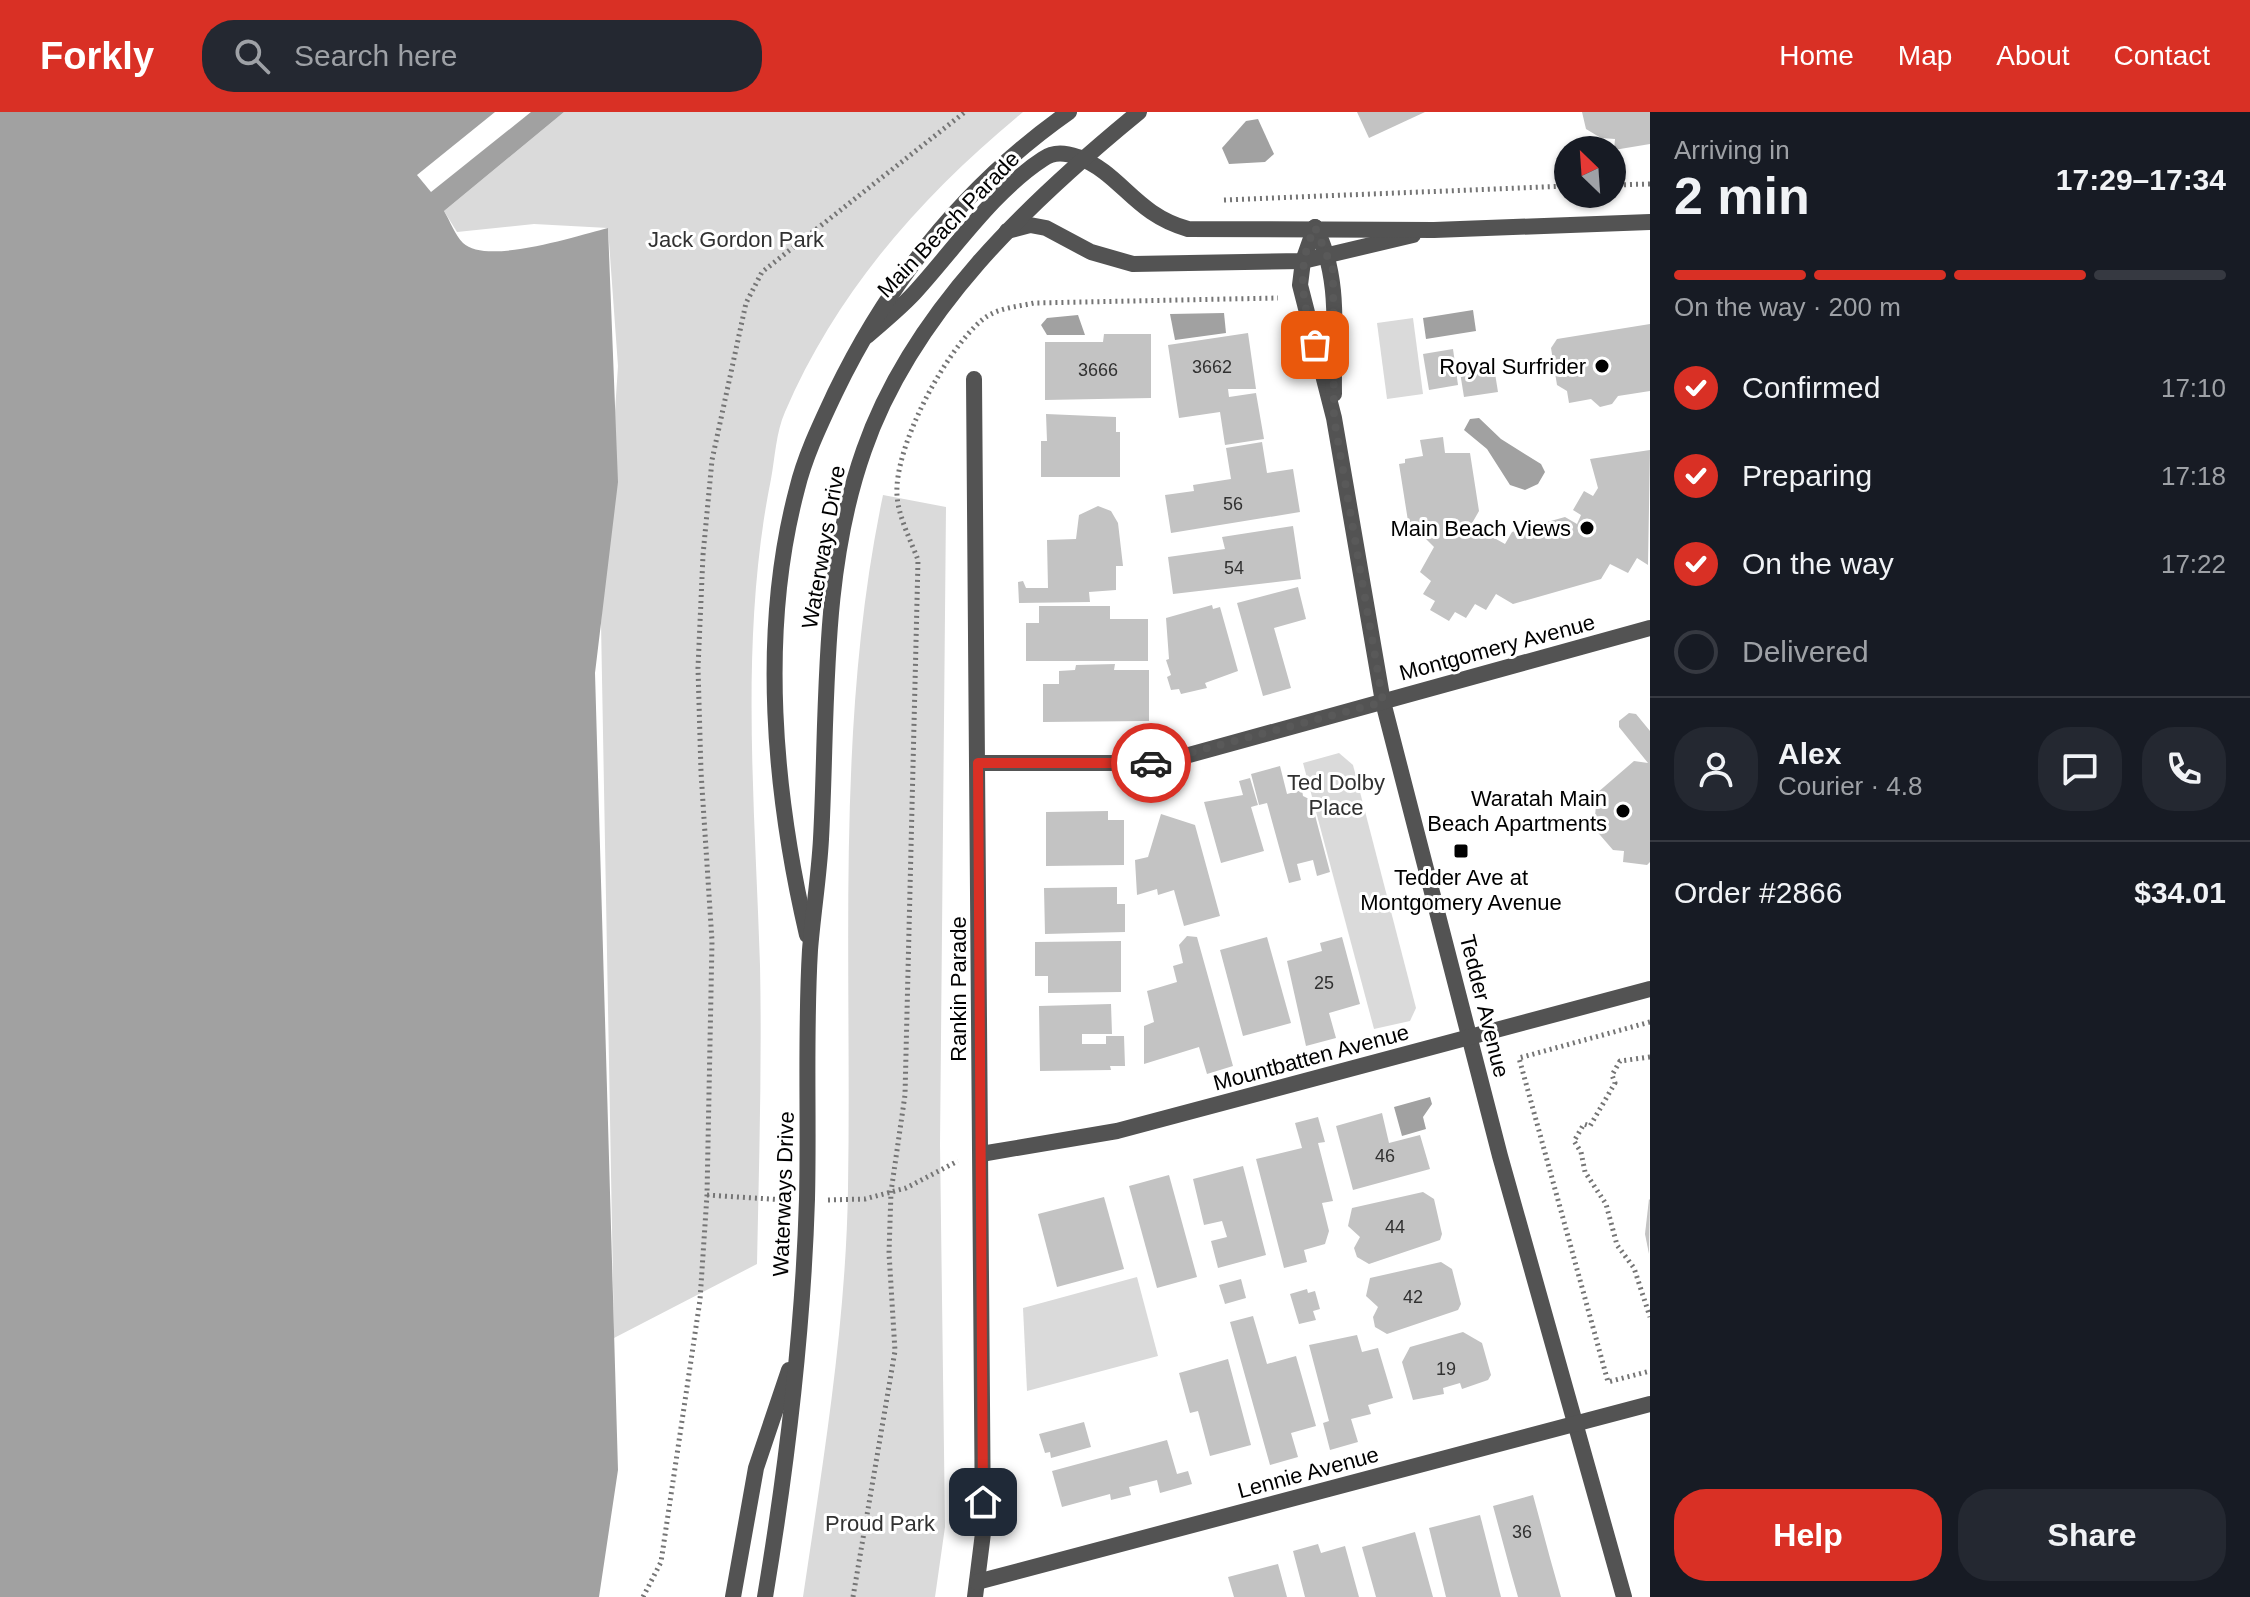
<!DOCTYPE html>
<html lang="en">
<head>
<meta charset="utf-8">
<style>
	:root { --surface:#171b24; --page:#242831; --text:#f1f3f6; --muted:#9ea1a6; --line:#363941; --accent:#d93025 }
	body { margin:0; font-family:Arial,sans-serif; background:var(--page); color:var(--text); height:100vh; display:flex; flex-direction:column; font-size:30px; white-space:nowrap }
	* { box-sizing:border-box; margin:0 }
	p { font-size:26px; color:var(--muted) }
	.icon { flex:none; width:44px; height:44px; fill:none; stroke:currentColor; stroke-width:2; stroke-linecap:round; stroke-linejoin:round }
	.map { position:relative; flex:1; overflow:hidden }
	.drawer { display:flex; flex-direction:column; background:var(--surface); width:600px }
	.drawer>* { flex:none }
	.needle { width:52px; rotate:335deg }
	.buttons { position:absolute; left:1554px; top:24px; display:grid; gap:16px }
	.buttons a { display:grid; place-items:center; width:72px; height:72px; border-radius:50%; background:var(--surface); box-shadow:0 2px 6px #0004; font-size:40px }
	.pin { position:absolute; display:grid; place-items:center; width:68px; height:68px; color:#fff; margin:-34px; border-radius:16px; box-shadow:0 4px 12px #0006 }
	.courier { position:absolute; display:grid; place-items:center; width:80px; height:80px; margin:-40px; border:6px solid #d93025; border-radius:50%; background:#fff; color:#222; box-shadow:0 2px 10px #0007 }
	.headline em { font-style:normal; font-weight:600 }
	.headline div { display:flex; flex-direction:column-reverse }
	.headline { display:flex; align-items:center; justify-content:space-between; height:136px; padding:0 24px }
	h1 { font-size:52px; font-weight:600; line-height:60px }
	.bar { display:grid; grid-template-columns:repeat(4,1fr); gap:12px 8px; align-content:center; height:96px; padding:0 24px }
	.bar i { height:10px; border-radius:6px; background:var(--line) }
	.bar .active { background:var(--accent) }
	.bar p { grid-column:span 4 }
	.line { display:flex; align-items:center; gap:20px; padding:0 24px; border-top:2px solid var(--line) }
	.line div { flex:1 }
	.round { display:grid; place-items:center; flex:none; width:84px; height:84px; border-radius:32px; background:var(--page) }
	ol { padding:0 24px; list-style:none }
	li { display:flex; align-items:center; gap:24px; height:88px }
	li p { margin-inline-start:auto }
	li .icon { padding:8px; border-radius:50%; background:var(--accent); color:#fff; stroke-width:4 }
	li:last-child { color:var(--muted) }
	li i { width:44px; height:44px; border:4px solid var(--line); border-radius:50% }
	.cta { display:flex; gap:16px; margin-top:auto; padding:16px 24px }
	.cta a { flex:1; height:92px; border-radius:32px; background:var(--accent); color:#fff; font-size:32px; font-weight:600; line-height:92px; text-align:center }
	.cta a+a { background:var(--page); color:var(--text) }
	header { display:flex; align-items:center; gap:48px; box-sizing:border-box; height:112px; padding:0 40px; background:var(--accent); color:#fff }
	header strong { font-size:38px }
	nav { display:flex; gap:44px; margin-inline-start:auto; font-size:28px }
	.search { width:560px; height:72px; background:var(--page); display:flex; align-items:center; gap:20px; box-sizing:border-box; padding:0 28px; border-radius:32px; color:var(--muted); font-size:30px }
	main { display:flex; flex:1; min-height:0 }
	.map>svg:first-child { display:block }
</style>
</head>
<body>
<header>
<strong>Forkly</strong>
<div class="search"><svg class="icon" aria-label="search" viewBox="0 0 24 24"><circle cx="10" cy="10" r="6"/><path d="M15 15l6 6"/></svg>Search here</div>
<nav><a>Home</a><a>Map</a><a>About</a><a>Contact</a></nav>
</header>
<main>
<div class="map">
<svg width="1650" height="1485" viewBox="0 0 1650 1485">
	<rect width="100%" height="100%" fill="#fff"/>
	<g fill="#dadada">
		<path d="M564,0H1023C922,83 837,179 785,300C776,320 775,346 771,367C739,525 755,693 760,853C762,952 759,1052 757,1152L614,1226L601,511L618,254L608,116L534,112L457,120L444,99Z"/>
		<polygon points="1413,206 1423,282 1387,287 1377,211"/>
		<path d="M883,383L946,395L940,1033L945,1415L935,1485H803C823,1350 846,1213 848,1076C852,843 835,612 883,383Z"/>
		<polygon points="1339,641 1353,653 1416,896 1410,909 1374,917 1303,651"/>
		<polygon points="1137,1165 1158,1244 1027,1279 1023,1196"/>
	</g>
	<g fill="#a1a1a1">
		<path d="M0,0H564L444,99C450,109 455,123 463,131C487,154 579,123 608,116L618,370L595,561L618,1358L599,1485H0Z"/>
		<polygon points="1258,7 1274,42 1265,50 1229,52 1222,36 1246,9"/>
		<polygon points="1473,198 1476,219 1426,227 1423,206"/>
		<polygon points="1224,201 1226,221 1175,228 1170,202"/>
		<polygon points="1078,203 1085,223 1047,223 1041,213 1047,206"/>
		<polygon points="1479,306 1501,327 1541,352 1545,360 1538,372 1525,378 1510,373 1487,337 1464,318 1470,307"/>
		<polygon points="1430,985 1432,992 1423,1005 1426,1017 1402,1024 1394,995"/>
	</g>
	<polygon fill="#fff" points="495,0 531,0 431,80 417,63"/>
	<g fill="#c3c3c3">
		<polygon points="1357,0 1425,0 1369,26"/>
		<polygon points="1582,0 1650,0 1650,32 1614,38 1615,27 1601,26 1586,17"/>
		<polygon points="1650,212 1650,279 1618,284 1612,292 1600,295 1591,287 1569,291 1567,279 1557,273 1551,236 1557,227"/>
		<polygon points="1248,221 1256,277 1228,277 1229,285 1256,281 1264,327 1225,333 1220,300 1179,306 1168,233"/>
		<polygon points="1104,222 1151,222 1151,286 1045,288 1045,230 1103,230"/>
		<polygon points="1453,237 1458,273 1429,278 1423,242"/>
		<polygon points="1493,249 1498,280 1464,285 1459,254"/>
		<polygon points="1046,302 1116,305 1116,320 1120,320 1120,365 1041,365 1041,329 1047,329"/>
		<polygon points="1443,325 1445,341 1470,341 1479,399 1471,413 1505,432 1512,420 1565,405 1577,412 1581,403 1573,398 1584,379 1593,384 1598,376 1590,347 1650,338 1648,453 1637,446 1628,461 1610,452 1601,467 1513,492 1496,482 1486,498 1475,492 1466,506 1455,500 1449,509 1430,498 1435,489 1423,482 1431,469 1420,460 1434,435 1408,409 1399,352 1405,351 1405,347 1423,344 1420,328"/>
		<polygon points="1262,330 1267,361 1293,357 1300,400 1171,421 1165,383 1194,379 1193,373 1231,367 1226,336"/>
		<polygon points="1098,394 1111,399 1118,411 1123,454 1116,454 1116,478 1089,480 1090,490 1019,491 1018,470 1023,469 1026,476 1048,476 1047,428 1076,427 1079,403"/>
		<polygon points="1293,414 1301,467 1173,482 1168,445 1225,437 1222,425"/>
		<polygon points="1298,475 1306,507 1274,516 1291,576 1263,584 1237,491"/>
		<polygon points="1212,493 1213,497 1220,495 1238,559 1205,571 1207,576 1181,582 1179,577 1171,578 1167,565 1171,563 1166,548 1169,547 1166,506"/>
		<polygon points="1039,494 1110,494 1110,507 1148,507 1148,549 1026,549 1026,511 1039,511"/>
		<polygon points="1115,552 1114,558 1149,558 1149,609 1043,610 1043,572 1059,572 1059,559 1075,558 1076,553"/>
		<polygon points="1629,601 1636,602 1650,619 1650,750 1647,753 1623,750 1624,739 1613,738 1594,716 1597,681 1634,649 1648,651 1619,615 1619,609"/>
		<polygon points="1280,654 1287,682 1302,678 1303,684 1311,688 1330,760 1317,764 1313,748 1297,752 1301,768 1289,771 1267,691 1259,693 1251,662"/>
		<polygon points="1250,666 1258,693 1251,695 1264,739 1221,751 1204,690 1243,683 1239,669"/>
		<polygon points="1108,699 1108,708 1124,708 1124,753 1046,754 1046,700"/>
		<polygon points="1161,702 1195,713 1220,804 1184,814 1174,778 1158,783 1157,777 1137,783 1135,748 1148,745"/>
		<polygon points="1117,775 1117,792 1125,792 1125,820 1045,822 1044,776"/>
		<polygon points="1187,824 1197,825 1233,954 1207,962 1199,935 1144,952 1144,914 1154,910 1147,879 1177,870 1173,854 1183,851 1179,833"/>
		<polygon points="1267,825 1291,911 1243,924 1220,838"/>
		<polygon points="1342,825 1360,892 1329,901 1336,926 1306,934 1287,849 1322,839 1320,831"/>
		<polygon points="1121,829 1121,880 1048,881 1048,864 1035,864 1035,830"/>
		<polygon points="1111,892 1112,922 1082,922 1082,932 1106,932 1106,924 1124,924 1125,954 1110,954 1111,958 1040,959 1039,894"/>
		<polygon points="1382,1001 1389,1031 1420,1023 1430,1057 1353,1078 1336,1014"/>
		<polygon points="1318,1005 1325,1030 1318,1031 1333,1089 1322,1091 1329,1119 1325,1132 1304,1138 1307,1150 1284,1156 1256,1047 1302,1036 1295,1011"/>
		<polygon points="1243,1054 1266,1143 1218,1156 1211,1129 1227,1125 1222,1109 1204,1113 1193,1067"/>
		<polygon points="1169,1063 1197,1165 1157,1176 1129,1074"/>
		<polygon points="1423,1080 1434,1087 1442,1122 1440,1128 1369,1152 1357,1145 1354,1136 1360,1125 1348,1114 1352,1096"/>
		<polygon points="1104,1085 1124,1157 1057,1175 1038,1102"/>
		<polygon points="1649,1087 1650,1088 1649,1142 1645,1122"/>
		<polygon points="1441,1150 1452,1157 1461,1192 1458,1198 1387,1222 1375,1215 1373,1205 1378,1195 1366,1184 1370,1166"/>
		<polygon points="1241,1167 1246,1186 1225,1192 1219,1173"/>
		<polygon points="1307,1177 1308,1181 1315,1179 1320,1197 1313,1199 1316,1208 1299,1212 1290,1182"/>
		<polygon points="1253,1204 1267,1252 1296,1244 1316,1314 1291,1321 1298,1345 1270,1353 1230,1210"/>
		<polygon points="1463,1220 1482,1231 1491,1263 1488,1268 1462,1277 1460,1271 1443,1276 1444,1282 1413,1288 1402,1250 1410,1235"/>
		<polygon points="1357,1223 1362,1240 1378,1236 1393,1286 1368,1293 1371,1302 1351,1307 1358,1330 1330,1338 1323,1311 1329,1309 1309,1233"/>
		<polygon points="1228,1247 1251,1333 1210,1344 1198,1299 1190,1301 1179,1261"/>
		<polygon points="1084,1310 1091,1335 1051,1346 1050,1340 1045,1341 1039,1322"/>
		<polygon points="1167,1328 1177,1362 1188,1359 1192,1372 1160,1381 1157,1368 1129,1375 1131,1383 1111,1388 1110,1382 1062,1395 1052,1359"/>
		<polygon points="1533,1383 1550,1446 1561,1485 1518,1485 1510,1457 1493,1394"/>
		<polygon points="1480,1403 1501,1485 1446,1485 1429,1416"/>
		<polygon points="1415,1420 1433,1485 1376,1485 1362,1435"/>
		<polygon points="1318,1432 1321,1441 1345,1434 1359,1485 1305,1485 1293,1439"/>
		<polygon points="1278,1452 1287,1485 1234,1485 1228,1465"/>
	</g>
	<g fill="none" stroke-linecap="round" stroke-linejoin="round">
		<g stroke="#757575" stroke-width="5" stroke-dasharray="2 4" stroke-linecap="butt">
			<polyline points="1612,73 1650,72"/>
			<polyline points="1224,88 1568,74"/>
			<polyline points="1650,910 1519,946 1608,1270 1650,1259"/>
			<polyline points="1650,945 1620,949 1612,963 1615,971 1590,1014 1584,1012 1574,1029 1581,1040 1585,1060 1606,1092 1617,1133 1634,1156 1650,1205"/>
			<polyline points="707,1083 786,1088"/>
			<polyline points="828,1088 865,1087 906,1076 958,1049"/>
			<polyline points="643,1485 661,1450 700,1188 707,1083 712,829 701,660 698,556 703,443 712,348 746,191 762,160 965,0"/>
			<path d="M853,1485L895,1239L889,1141L891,1080L905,983L918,448C911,429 898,404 897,383C894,335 945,239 982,208C996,196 1016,195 1034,191L1278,186"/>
		</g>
		<g stroke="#535353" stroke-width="16">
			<polyline points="1315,115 1303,149 1300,173 1334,306 1383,590 1500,1044 1624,1485"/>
			<path d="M1315,115C1342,166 1333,226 1334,282"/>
			<polyline points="1007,119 1030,113 1046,116 1091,140 1133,152 1303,149 1413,123"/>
			<path d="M867,224C884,209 902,195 917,178C955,136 995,78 1043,47C1054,39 1066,41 1078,45C1122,62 1134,102 1188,117L1434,118L1650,110"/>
			<polyline points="974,267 983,1421 975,1485"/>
			<polyline points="978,651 1160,651 1650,516"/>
			<polyline points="981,1042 1117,1019 1650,877"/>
			<polyline points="977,1470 1650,1292"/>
		</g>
		<g stroke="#535353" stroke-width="16">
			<path d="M807,823C774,681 759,520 797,377C805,344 820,313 835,281C890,167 965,73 1069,0"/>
			<polyline points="733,1485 756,1356 789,1258"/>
			<path d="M765,1485C787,1353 803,1220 807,1087C809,1004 805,921 810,838C813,801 819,764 821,727C828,598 820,462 864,338C912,200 1029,90 1139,0"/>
		</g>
	</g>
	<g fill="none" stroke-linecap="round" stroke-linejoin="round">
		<path stroke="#595959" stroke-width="8" stroke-dasharray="0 14.4" d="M1151,651L1383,590L1334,306L1333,158L1315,115C1295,157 1303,190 1315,233"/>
		<polyline stroke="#d93025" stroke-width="10" points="983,1390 978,651 1151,651"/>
	</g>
	<g fill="#000" stroke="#fff" stroke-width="3">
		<circle cx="1602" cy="254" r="8"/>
		<circle cx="1587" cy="416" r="8"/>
		<circle cx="1623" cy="699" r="8"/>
		<rect x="1453" y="731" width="16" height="16" rx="4"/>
	</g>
	<g text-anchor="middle" stroke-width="6" stroke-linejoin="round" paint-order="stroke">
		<g font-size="18" fill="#313131">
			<text x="1212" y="261">3662</text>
			<text x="1098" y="264">3666</text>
			<text x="1233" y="398">56</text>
			<text x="1234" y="462">54</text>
			<text x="1324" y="877">25</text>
			<text x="1385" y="1050">46</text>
			<text x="1395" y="1121">44</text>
			<text x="1413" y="1191">42</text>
			<text x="1446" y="1263">19</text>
			<text x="1522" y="1426">36</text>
		</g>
		<g font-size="22" fill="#000" stroke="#fff">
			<text transform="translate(948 112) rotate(-46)" y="8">Main Beach Parade</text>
			<text transform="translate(823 435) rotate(-80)" y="8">Waterways Drive</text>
			<text transform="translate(1497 535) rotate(-15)" y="8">Montgomery Avenue</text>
			<text transform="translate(958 877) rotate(-90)" y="8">Rankin Parade</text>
			<text transform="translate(1485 894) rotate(76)" y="8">Tedder Avenue</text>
			<text transform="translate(1311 945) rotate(-15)" y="8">Mountbatten Avenue</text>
			<text transform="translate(783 1082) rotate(-88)" y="8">Waterways Drive</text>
			<text transform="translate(1308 1360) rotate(-15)" y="8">Lennie Avenue</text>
		</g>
		<g font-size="22" fill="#313131" stroke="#fff">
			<text x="736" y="135">Jack Gordon Park</text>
			<text x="1336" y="678">Ted Dolby<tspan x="1336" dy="25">Place</tspan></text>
			<text x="880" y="1419">Proud Park</text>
		</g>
		<g font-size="22" fill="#000" stroke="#fff" text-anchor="end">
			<text x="1586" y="262">Royal Surfrider</text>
			<text x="1571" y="424">Main Beach Views</text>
			<text x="1607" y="694">Waratah Main<tspan x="1607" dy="25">Beach Apartments</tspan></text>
			<text x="1461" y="773" text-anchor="middle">Tedder Ave at<tspan x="1461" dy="25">Montgomery Avenue</tspan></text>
		</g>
	</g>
</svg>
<div class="buttons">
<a><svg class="needle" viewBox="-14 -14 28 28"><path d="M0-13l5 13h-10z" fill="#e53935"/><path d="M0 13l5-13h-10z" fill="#9ea1a6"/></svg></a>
</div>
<div class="pin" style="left:1315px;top:233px;background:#ea580c"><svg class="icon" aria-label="bag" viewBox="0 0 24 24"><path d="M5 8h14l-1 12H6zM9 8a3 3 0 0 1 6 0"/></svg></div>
<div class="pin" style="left:983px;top:1390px;background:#1f2937"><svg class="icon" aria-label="home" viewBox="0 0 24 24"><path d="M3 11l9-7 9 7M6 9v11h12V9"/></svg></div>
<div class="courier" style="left:1151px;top:651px"><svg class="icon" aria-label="car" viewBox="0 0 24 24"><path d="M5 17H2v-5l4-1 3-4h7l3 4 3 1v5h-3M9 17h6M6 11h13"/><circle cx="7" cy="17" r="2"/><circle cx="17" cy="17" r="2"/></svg></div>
</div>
<section class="drawer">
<div class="headline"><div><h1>2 min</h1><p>Arriving in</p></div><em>17:29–17:34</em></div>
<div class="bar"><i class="active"></i><i class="active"></i><i class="active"></i><i></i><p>On the way · 200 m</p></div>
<ol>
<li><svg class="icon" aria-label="check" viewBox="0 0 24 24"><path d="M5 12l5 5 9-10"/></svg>Confirmed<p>17:10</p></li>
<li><svg class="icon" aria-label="check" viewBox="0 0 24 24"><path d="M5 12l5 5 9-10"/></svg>Preparing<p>17:18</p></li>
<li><svg class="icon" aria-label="check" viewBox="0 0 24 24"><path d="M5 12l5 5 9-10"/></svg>On the way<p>17:22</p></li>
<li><i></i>Delivered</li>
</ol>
<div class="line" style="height:144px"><a class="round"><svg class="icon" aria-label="person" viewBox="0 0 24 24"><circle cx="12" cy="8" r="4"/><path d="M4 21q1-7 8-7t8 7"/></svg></a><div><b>Alex</b><p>Courier · 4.8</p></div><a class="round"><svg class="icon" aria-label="chat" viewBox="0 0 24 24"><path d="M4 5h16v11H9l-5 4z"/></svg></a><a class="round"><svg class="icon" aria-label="phone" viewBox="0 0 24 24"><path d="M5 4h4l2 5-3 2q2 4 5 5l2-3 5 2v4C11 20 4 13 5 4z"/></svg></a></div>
<div class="line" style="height:104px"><div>Order #2866</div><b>$34.01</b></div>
<div class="cta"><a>Help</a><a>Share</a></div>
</section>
</main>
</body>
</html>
